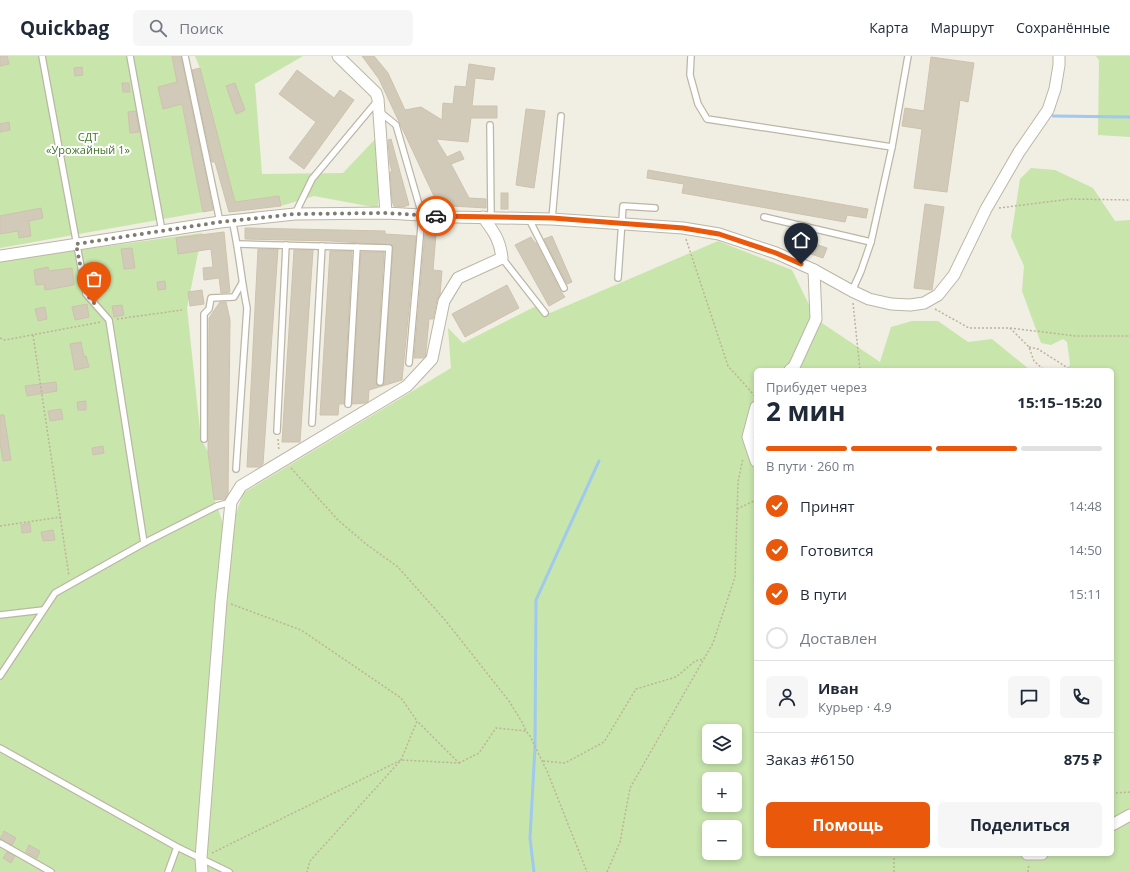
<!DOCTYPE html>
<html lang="ru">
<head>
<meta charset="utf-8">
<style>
	:root { --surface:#fff; --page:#f6f6f7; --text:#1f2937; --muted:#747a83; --line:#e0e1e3; --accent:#ea580c }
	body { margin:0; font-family:"Open Sans",sans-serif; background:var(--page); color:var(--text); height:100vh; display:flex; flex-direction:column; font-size:15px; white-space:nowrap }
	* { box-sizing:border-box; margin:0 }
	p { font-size:13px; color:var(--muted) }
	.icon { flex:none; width:22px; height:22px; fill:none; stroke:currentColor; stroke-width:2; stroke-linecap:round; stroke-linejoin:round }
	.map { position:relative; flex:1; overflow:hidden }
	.details { position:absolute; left:754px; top:312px; width:360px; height:488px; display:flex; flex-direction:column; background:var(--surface); border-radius:6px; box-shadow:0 2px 6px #0003 }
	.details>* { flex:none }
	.tools { position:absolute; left:702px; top:668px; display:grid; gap:8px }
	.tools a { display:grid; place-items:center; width:40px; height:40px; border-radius:6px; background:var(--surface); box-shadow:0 2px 6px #0003; font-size:20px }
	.pin { position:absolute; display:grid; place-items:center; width:34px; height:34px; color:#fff; margin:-41px -17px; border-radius:50% 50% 50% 0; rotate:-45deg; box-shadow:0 0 4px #0007 }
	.pin .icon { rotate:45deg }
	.courier { position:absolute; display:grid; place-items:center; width:40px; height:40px; margin:-20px; border:3px solid #ea580c; border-radius:50%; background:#fff; color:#222; box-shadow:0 1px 5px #0007 }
	.head em { font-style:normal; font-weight:700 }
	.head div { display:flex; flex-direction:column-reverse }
	.head { display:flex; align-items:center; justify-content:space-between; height:68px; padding:0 12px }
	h1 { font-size:26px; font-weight:700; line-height:30px }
	.bar { display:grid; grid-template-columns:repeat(4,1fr); gap:6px 4px; align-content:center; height:48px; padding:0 12px }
	.bar i { height:5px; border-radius:3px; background:var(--line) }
	.bar .on { background:var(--accent) }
	.bar p { grid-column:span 4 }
	.line { display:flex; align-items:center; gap:10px; padding:0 12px; border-top:1px solid var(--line) }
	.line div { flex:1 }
	.round { display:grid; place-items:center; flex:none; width:42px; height:42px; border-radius:6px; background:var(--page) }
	ol { padding:0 12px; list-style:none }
	li { display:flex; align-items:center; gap:12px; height:44px }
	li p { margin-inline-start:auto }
	li .icon { padding:4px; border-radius:50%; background:var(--accent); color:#fff; stroke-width:4 }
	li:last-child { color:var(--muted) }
	li i { width:22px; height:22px; border:2px solid var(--line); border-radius:50% }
	.primary-button { display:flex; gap:8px; margin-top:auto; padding:8px 12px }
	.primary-button a { flex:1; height:46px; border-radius:6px; background:var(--accent); color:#fff; font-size:16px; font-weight:700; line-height:46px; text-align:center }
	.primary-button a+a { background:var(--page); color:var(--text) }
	header { display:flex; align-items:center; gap:24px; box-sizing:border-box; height:56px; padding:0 20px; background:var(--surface); border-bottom:1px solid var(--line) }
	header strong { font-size:19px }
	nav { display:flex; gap:22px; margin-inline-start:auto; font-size:14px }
	.search { width:280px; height:36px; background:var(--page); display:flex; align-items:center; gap:10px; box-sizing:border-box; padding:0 14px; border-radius:6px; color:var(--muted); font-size:15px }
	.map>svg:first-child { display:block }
</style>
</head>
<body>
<header>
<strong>Quickbag</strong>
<div class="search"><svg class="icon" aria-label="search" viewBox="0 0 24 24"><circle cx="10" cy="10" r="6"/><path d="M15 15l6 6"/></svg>Поиск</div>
<nav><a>Карта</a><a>Маршрут</a><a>Сохранённые</a></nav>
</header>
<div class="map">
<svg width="1130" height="816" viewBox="0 0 1130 816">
	<rect width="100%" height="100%" fill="#f1eee3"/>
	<g fill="#c8e5ac" fill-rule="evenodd">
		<polygon points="0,0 172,0 203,156 0,192"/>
		<polygon points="195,0 303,0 255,28 262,118 343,117 379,79 378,152 314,140 281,150 279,140 235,146 200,12"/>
		<polygon points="1096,0 1130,0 1130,81 1098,79 1099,4"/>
		<path d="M1031,112L1055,114L1093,132L1115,165L1130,164V816H0V205L202,177L187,252L201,383L208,396L214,444L217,450L228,482L243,437L451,312L448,272L463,287L538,249L543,260L718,185L792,214L816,263L880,306L891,271L912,265H938L968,286L992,283L1030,314H756V798H1112V314H1046L1068,313L1070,308L1067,286L1063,283L1051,289L1041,287L1022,235L1024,210L1011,181L1020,123ZM709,675H735V701H709ZM709,723H735V749H709ZM709,771H735V797H709Z"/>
	</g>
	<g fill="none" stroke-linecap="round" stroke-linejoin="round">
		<g stroke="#9fc9ee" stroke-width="3">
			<polyline points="1053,60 1130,61"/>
			<polyline points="534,816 530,782 535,691 536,544 599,405"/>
		</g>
	</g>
	<g fill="#d2cab9" stroke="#cdc2ac">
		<polygon points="0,0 7,0 9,8 0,10"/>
		<polygon points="172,0 181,0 213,154 203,156 182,48 163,53 158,31 177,26"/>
		<polygon points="362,0 374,0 388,17 405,54 421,51 442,64 443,47 453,48 455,30 466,31 469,8 495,12 493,24 475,22 472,50 497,50 497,62 471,62 468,86 436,83 447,101 460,95 464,103 451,108 469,142 486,143 486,152 452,150 444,153 440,153 379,23"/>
		<polygon points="931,1 974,7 968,46 960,44 947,136 914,132 922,73 902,70 905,52 924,55"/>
		<polygon points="82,11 83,19 75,20 74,12"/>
		<polygon points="200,12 235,146 279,140 281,150 229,156 215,106 212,106 192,14"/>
		<polygon points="297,14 334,42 340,34 354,44 304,113 289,102 316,66 279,38"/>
		<polygon points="122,27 129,27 130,36 123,36"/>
		<polygon points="235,27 245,54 236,58 226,30"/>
		<polygon points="526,53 545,55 534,132 516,129"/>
		<polygon points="136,55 139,76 130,77 128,56"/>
		<polygon points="9,66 10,74 0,76 0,68"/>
		<polygon points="391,83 409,149 403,151 394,150 392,145 390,116 392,116 390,108 388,84"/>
		<polygon points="648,114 868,153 866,162 847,159 845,166 682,137 684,128 647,122"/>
		<rect x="501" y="137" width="7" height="16"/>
		<polygon points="925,148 944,151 932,234 914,232"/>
		<polygon points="41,152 43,162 29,165 31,180 19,182 18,175 0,178 0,160"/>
		<polygon points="245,172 385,175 385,178 416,180 402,324 369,334 368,346 365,347 352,348 361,196 384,196 376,326 377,329 380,330 383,329 384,326 393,192 392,189 331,185 245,183"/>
		<polygon points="224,176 230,236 221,237 219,222 204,224 203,212 213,211 211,193 178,198 176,182"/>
		<polygon points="425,178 436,178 433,214 442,215 440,238 437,244 433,263 429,263 426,295 426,300 423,302 414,302"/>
		<polygon points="552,180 572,226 567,228 544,183"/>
		<polygon points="531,181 535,187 536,187 560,234 565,241 549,250 515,189"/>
		<polygon points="809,186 827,192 823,202 805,196"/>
		<polygon points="132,192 135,212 124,213 121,193"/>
		<polygon points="258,193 278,193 263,408 259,411 247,411"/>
		<polygon points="294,194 313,194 300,386 282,386"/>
		<polygon points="330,195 352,195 344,348 339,348 338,359 320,359"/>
		<polygon points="48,211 49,215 72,212 74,229 45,234 44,228 36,229 34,214"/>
		<polygon points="165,225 166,233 158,234 157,226"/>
		<polygon points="507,229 519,252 465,281 452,258"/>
		<polygon points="202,234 204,248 190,250 188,236"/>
		<polygon points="220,246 226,246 230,264 228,438 225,443 214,444 208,396 209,262"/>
		<polygon points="87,248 89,261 75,264 72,251"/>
		<polygon points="122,249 124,259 114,261 112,250"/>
		<polygon points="45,251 47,263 38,265 35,253"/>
		<polygon points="81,286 84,301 86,300 89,311 75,314 70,288"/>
		<polygon points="56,326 57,335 27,340 25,330"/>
		<polygon points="86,345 86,354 78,354 77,346"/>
		<polygon points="61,353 63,363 50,365 48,355"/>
		<polygon points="0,359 4,359 11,404 3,405 0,387"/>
		<polygon points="103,390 104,397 93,399 92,392"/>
		<polygon points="30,467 31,476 22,477 21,469"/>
		<polygon points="53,474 55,484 43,485 41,476"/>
		<polygon points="4,775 16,782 12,789 0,783"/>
		<polygon points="29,789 40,795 37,802 26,796"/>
		<polygon points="7,796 15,800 11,807 3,802"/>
	</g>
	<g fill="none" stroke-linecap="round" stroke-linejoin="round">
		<defs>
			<g id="lane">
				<polyline points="42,0 86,238 109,264 144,487"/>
				<polyline points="130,0 162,175"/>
				<polyline points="185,0 220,166"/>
				<polyline points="691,0 690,19 698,48 707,63 892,91"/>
				<polyline points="380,56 396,69 422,159 409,307"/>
				<polyline points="490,69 491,162"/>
				<polyline points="295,158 312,123 378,44"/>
				<polyline points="764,161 871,186"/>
				<polyline points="529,163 564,232"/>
				<polyline points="552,163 561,60"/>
				<path d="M232,164C239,193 241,223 247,252L236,413"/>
				<polyline points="238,188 389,192 380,326"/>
				<polyline points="502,202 545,257"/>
				<polyline points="618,222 623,150 655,152"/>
				<polyline points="852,235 861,215 871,186 892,91 908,0"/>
				<polyline points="348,348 357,191"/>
				<polyline points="312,367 322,190"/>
				<polyline points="277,375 286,189"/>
				<polyline points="204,383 204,258 209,253 211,242 234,241 242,227"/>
				<polyline points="0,559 43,554"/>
				<polyline points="0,620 55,537 144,487 217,450 231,446"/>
				<polyline points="0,692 177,791 229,816"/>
				<polyline points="0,787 51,816"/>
				<polyline points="168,816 177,791"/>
			</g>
			<g id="street">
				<polyline points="338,0 376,37 378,43 386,157"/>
				<polyline points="0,200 220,166 295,158 386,157 455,161 552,163 683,172 719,178 776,197 814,214 852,235 869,243 891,248 910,249 924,247 938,239 954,219 986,153 1019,96 1048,54 1055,33 1059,9 1059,0"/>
				<polyline points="790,314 794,311 816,263 814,214"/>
				<polyline points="756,351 748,381 756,405"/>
				<polyline points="1112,769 1130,759"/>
				<polyline points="1027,798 1042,798"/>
				<path d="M202,816L201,802L221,545L231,446L241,430L407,330L432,303L444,245L458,222L502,202C500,184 494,176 483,161"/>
			</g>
		</defs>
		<use href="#lane" stroke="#bcb6a6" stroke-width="8"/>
		<use href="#street" stroke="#bcb6a6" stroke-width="13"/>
		<g stroke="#beb398" stroke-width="1.5" stroke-dasharray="2 2" stroke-linecap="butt">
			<polyline points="999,152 1071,143 1130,144"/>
			<polyline points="686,183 728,310 755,340"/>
			<polyline points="853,247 860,314"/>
			<polyline points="935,253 969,272 1010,272 1029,291 1034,305 1044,314"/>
			<polyline points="117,263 182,254"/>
			<polyline points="1010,272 1076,280 1130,280"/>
			<polyline points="33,279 69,520"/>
			<polyline points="0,282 5,284 101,266"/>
			<polyline points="1029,291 1038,293 1071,314"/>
			<polyline points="278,383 279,395"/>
			<polyline points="291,412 338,464 366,488 398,511 445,564 509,645 522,666 526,675"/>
			<polyline points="737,453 756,444"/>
			<polyline points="0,470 61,461"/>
			<polyline points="231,548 301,574 401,642 417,665 401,704 310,805 307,816"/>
			<polyline points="543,705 565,707 604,686 636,633 676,621 695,605 704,603"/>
			<polyline points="459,707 479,697 496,672 526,675 530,680 547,715 587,816"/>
			<polyline points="1112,736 1116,737 1130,736"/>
			<polyline points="212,797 401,704 459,707 417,665"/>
			<polyline points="607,816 620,786 630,732 713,587 735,521 738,426 743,402"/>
			<polyline points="894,816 894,798"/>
			<polyline points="1028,816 1029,808"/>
		</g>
		<use href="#lane" stroke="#fff" stroke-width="5.5"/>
		<use href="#street" stroke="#fff" stroke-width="11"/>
	</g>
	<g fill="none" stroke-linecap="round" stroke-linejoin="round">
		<polyline stroke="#807c71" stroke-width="4" stroke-dasharray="0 7.2" points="94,247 86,238 76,188 220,166 295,158 386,157 436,160"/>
		<polyline stroke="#ea580c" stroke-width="5" points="436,160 552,162 683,172 719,178 776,197 801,208"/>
	</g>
	<g text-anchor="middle" stroke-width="4" stroke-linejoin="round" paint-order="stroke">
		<g font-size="11" fill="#407329" stroke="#fff">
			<text x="88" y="85">СДТ<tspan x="88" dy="13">«Урожайный 1»</tspan></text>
		</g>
	</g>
</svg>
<div class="tools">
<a><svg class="icon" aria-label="layers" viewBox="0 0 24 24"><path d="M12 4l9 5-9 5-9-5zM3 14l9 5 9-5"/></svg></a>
<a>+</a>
<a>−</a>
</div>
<div class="pin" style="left:94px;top:247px;background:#ea580c"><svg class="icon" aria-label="bag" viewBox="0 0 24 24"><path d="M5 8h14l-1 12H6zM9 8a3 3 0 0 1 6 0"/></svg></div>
<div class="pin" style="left:801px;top:208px;background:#1f2937"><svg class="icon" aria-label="home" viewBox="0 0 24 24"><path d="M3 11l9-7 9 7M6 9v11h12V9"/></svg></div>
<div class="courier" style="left:436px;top:160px"><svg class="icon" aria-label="car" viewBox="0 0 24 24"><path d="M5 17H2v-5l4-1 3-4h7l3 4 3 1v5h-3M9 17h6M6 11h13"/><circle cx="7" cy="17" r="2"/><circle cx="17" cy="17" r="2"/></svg></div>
<section class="details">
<div class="head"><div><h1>2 мин</h1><p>Прибудет через</p></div><em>15:15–15:20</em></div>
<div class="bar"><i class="on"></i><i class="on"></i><i class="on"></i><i></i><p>В пути · 260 m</p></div>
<ol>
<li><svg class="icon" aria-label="check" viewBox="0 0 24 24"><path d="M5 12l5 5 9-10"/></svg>Принят<p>14:48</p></li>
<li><svg class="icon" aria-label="check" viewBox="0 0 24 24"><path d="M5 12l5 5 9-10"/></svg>Готовится<p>14:50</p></li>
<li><svg class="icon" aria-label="check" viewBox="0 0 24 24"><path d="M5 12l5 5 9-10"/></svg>В пути<p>15:11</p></li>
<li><i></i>Доставлен</li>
</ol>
<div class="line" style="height:72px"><a class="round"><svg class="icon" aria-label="person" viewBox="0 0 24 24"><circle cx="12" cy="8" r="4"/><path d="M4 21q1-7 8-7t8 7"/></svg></a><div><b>Иван</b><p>Курьер · 4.9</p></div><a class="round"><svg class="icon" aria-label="chat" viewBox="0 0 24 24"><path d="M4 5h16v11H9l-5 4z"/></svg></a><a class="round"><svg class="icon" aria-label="phone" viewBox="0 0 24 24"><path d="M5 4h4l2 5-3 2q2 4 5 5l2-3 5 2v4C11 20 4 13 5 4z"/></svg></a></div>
<div class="line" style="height:52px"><div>Заказ #6150</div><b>875 ₽</b></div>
<div class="primary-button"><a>Помощь</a><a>Поделиться</a></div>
</section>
</div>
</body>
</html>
